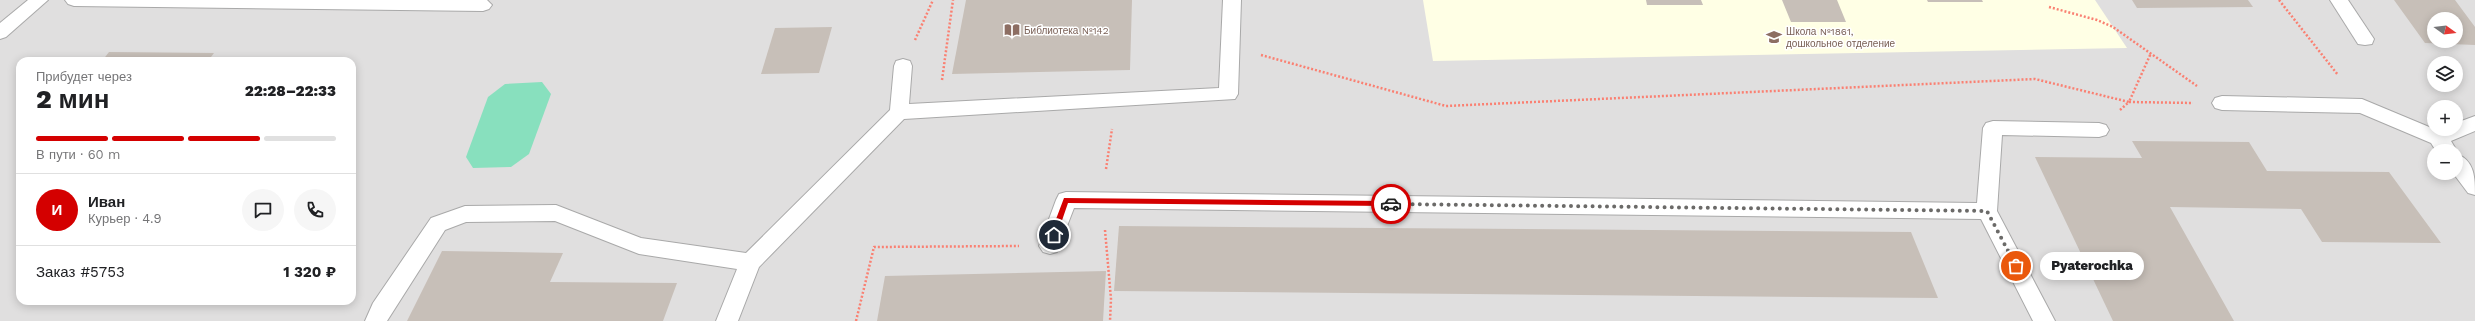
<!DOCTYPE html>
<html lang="ru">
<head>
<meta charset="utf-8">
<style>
	:root { --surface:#fff; --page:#f6f6f6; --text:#202124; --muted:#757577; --line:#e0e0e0; --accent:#d40000 }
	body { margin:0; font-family:"Work Sans",sans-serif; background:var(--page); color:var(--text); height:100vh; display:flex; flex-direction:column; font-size:15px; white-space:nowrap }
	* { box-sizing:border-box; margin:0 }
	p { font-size:13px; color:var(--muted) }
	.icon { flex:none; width:22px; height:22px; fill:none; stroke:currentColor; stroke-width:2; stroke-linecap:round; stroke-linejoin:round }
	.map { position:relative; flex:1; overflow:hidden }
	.side { position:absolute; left:16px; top:57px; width:340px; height:248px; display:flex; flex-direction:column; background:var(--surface); border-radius:12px; box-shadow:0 2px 10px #0003 }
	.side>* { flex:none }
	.needle { width:26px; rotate:105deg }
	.buttons { position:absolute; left:2427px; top:12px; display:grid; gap:8px }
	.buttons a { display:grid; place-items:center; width:36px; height:36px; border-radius:50%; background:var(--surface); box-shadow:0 2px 10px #0003; font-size:20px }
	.pin { position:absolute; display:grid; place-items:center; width:34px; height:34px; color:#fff; margin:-17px; border:2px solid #fff; border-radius:50%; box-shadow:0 1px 4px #0007 }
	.courier { position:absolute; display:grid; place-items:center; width:40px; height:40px; margin:-20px; border:3px solid #d40000; border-radius:50%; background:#fff; color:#222; box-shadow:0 1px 5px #0007 }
	.bubble { position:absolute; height:28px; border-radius:14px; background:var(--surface); box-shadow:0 2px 10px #0003; font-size:13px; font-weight:800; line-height:28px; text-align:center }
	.head em { font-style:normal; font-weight:800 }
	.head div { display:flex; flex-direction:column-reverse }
	.head { display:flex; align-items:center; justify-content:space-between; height:68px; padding:0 20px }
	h1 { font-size:26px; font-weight:800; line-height:30px }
	.bar { display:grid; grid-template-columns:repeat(4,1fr); gap:6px 4px; align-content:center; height:48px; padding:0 20px }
	.bar i { height:5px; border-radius:3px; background:var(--line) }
	.bar .selected { background:var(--accent) }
	.bar p { grid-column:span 4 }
	.line { display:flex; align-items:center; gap:10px; padding:0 20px; border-top:1px solid var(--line) }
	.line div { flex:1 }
	.round { display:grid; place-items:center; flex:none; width:42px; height:42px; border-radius:21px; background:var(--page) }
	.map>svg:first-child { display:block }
</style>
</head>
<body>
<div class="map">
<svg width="2475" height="321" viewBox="0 0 2475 321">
	<rect width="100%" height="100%" fill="#f2efe9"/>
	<path fill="#e0dfdf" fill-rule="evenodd" d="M0,0H2475V321H0ZM2434,19H2456V41H2434ZM20,61H352V301H20ZM2434,63H2456V85H2434ZM2434,107H2456V129H2434ZM2434,151H2456V173H2434Z"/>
	<polygon fill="#ffffe5" points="1423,0 2095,0 2127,48 1433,61"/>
	<polygon fill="#88e0be" points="542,82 551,94 529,154 511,167 473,168 466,157 488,97 505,84"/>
	<g fill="#c7bfb8" fill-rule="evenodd">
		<polygon points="966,0 1132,0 1130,70 952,74"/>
		<polygon points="1646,0 1701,0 1703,5 1647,5"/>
		<polygon points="1782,0 1837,0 1846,22 1791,22"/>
		<polygon points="1927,0 1982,0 1983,2 1928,2"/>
		<polygon points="2132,0 2248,0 2253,7 2137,8"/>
		<path d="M2394,0H2455L2475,27V45L2425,43ZM2434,19H2456V41H2434Z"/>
		<polygon points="832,27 819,73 761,74 775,28"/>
		<polygon points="109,52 214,53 208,61 102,61"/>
		<polygon points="2132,141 2249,142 2267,171 2389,172 2441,243 2322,242 2301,209 2170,207 2234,321 2113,321 2035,157 2142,158"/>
		<polygon points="1119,226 1911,232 1938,298 1114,291"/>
		<polygon points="442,251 563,253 550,282 677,283 663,321 407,321"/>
		<polygon points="1106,271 1103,321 877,321 885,276"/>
	</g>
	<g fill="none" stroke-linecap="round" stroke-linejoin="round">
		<defs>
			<g id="service">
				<polygon points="28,0 48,0 6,37 0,39 0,23"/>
				<polygon points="65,0 487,0 492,5 489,9 483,11 74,6 68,4"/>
				<polygon points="1223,0 1241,0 1238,94 1235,99 904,119 759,267 738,321 716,321 737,269 639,254 555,221 466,222 445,230 387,321 365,321 373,303 431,218 465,206 556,205 641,238 746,253 890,110 894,66 896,61 903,59 910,61 912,66 909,104 1219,88"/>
				<polygon points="2330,0 2348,0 2374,39 2372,44 2365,45 2358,44"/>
				<polygon points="2222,96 2362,99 2434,129 2456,129 2456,123 2475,116 2475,131 2451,141 2457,151 2456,153 2436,151 2431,143 2360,113 2222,110 2215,108 2212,103 2215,98"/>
				<polygon points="1993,121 2099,123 2106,125 2109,130 2106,135 2099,137 2002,135 1997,211 2055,321 2033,321 1981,219 1074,208 1057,252 1050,254 1043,252 1039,246 1056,200 1059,194 1066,192 1977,203 1983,128 1986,123"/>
				<path d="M2456,154C2475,160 2475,178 2475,195L2468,193L2453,173H2456Z"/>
			</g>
		</defs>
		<use href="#service" stroke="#a9a9a9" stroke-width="2"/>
		<g stroke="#fa8072" stroke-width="2.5" stroke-dasharray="2 2" stroke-linecap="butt">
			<polyline points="2279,0 2338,75"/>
			<polyline points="2049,7 2097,20 2113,27 2197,86"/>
			<polyline points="915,40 933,0"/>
			<polyline points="1261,55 1446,106 2035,79 2129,102 2151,53"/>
			<polyline points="942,80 953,0"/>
			<polyline points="2120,110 2129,102 2193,103"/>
			<polyline points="1106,169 1112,129"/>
			<polyline points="1105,230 1111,299 1110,321"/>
			<polyline points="856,321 874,247 1019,246"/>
		</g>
		<use href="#service" fill="#fff" fill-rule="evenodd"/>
	</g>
	<polygon fill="#d40000" points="1064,198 1391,201 1395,204 1391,206 1068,203 1057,235 1054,237 1050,235"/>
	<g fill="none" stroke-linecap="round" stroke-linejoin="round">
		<polyline stroke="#6b6a68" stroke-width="4" stroke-dasharray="0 7.2" points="1391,204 1987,211 2016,266"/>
	</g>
	<defs>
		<symbol id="library-bare" viewBox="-9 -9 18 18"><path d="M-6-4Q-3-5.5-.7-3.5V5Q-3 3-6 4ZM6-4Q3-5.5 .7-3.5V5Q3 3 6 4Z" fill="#8d6e63" stroke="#fff" stroke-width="2.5" paint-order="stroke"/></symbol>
		<symbol id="school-bare" viewBox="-9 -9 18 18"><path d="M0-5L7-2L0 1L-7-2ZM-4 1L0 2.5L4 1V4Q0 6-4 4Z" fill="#8d6e63" stroke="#fff" stroke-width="2.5" paint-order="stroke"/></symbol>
	</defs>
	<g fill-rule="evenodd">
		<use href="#library-bare" x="1001" y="19" width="22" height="22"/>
		<use href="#school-bare" x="1763" y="26" width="22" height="22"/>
	</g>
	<g text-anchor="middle" stroke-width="3" stroke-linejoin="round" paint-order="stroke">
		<g font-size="10" fill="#785e54" stroke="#fff" text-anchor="start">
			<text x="1024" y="34">Библиотека №142</text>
			<text x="1786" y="35">Школа №1861,<tspan x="1786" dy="12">дошкольное отделение</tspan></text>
		</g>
	</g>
</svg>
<div class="buttons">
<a><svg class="needle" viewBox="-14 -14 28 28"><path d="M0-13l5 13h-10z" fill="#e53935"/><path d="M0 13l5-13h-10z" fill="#757577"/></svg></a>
<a><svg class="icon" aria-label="layers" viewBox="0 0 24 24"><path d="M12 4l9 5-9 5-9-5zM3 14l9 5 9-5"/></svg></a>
<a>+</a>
<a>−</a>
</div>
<div class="pin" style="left:2016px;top:266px;background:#ea580c"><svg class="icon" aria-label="bag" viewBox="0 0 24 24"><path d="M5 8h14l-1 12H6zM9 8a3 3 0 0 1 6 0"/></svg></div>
<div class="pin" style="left:1054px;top:235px;background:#1f2937"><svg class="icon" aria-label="home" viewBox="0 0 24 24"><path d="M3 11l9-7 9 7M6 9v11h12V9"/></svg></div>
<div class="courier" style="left:1391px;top:204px"><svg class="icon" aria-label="car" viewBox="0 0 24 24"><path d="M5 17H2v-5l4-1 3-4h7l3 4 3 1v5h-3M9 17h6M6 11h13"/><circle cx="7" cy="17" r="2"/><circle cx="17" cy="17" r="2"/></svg></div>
<div class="bubble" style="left:2040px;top:252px;width:104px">Pyaterochka</div>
<section class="side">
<div class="head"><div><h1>2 мин</h1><p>Прибудет через</p></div><em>22:28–22:33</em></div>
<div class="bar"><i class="selected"></i><i class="selected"></i><i class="selected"></i><i></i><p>В пути · 60 m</p></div>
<div class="line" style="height:72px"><b class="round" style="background:var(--accent);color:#fff">И</b><div><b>Иван</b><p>Курьер · 4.9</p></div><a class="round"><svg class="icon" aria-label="chat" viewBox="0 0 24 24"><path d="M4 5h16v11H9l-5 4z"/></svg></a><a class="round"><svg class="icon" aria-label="phone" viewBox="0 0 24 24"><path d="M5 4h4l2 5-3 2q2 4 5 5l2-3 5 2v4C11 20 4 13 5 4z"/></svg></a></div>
<div class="line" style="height:52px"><div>Заказ #5753</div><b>1 320 ₽</b></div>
</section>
</div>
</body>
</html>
